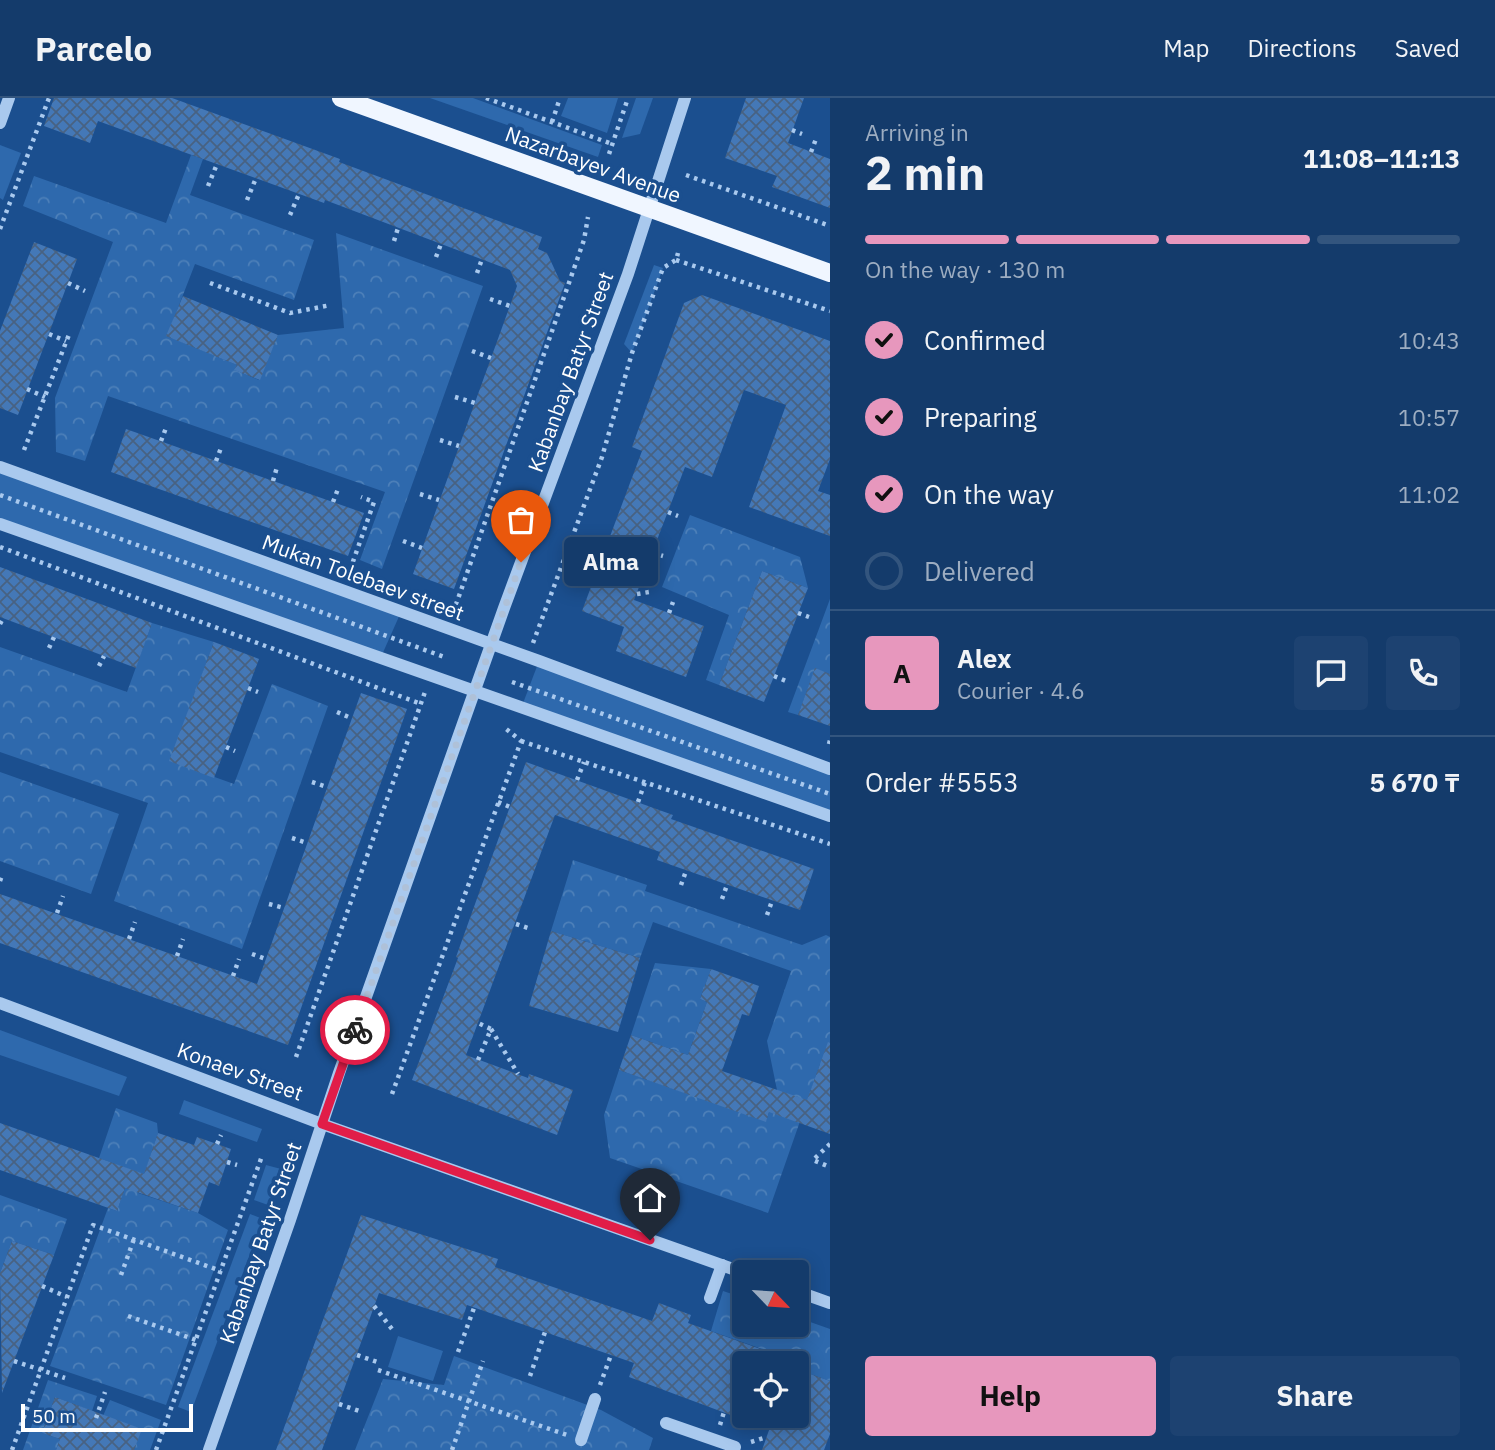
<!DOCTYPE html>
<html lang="en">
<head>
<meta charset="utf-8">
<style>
	:root { --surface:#143b6b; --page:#1d4271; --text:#f1f3f6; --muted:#9dadc1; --line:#33557e; --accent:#e797bd }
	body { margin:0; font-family:"IBM Plex Sans",sans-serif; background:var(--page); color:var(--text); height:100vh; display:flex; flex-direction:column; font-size:26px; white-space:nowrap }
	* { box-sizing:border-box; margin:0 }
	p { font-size:23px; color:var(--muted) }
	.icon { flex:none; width:38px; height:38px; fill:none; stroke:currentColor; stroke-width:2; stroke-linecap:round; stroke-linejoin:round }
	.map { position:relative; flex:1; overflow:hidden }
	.details { display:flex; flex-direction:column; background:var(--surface); width:665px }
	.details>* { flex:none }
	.needle { width:46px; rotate:115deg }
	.controls { position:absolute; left:732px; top:1162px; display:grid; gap:14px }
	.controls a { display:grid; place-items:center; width:77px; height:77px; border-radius:7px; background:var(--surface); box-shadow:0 4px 18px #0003,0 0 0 2px var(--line); font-size:35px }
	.scale { position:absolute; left:21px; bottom:18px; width:172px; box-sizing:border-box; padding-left:7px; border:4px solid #fff; border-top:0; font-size:19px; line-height:24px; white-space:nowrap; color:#fff; -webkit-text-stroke:5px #1b4f8f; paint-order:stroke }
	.pin { position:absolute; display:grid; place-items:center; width:60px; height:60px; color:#fff; margin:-72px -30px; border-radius:50% 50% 50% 0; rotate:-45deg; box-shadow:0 0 7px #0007 }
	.pin .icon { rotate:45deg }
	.courier { position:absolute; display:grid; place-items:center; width:70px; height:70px; margin:-35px; border:5px solid #e11d48; border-radius:50%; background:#fff; color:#222; box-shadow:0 2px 9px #0007 }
	.bubble { position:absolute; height:49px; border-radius:7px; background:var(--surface); box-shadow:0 4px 18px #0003,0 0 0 2px var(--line); font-size:23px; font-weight:700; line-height:49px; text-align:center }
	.head em { font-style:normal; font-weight:700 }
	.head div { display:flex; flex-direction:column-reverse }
	.head { display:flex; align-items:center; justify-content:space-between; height:119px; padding:0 35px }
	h1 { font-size:46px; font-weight:700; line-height:52px }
	.bar { display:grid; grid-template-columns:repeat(4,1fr); gap:10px 7px; align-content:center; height:84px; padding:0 35px }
	.bar i { height:9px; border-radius:5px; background:var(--line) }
	.bar .on { background:var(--accent) }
	.bar p { grid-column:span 4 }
	.line { display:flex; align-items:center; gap:18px; padding:0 35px; border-top:2px solid var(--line) }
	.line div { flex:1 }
	.round { display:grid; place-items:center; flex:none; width:74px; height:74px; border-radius:7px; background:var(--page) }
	ol { padding:0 35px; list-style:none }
	li { display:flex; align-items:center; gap:21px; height:77px }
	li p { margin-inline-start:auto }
	li .icon { padding:7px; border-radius:50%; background:var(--accent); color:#111; stroke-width:4 }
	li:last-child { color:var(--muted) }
	li i { width:38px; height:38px; border:4px solid var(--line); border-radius:50% }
	.action { display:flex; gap:14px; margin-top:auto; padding:14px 35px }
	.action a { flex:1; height:80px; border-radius:7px; background:var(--accent); color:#111; font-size:28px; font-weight:700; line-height:80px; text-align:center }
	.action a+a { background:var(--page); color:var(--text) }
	header { display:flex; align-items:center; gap:42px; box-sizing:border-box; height:98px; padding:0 35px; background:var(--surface); border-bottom:2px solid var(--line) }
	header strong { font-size:33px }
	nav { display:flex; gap:38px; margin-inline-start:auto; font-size:24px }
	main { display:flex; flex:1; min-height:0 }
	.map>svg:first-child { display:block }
</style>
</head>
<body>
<header>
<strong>Parcelo</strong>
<nav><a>Map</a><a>Directions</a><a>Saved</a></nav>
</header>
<main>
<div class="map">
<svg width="830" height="1352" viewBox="0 0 830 1352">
	<defs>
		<pattern id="forest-crowns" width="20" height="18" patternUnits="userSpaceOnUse" patternTransform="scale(1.75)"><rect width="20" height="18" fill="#2e69ad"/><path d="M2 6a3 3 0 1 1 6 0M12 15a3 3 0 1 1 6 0" fill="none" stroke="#4d80b9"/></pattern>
		<pattern id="building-cross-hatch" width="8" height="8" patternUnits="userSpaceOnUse" patternTransform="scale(1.75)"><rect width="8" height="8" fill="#4478b7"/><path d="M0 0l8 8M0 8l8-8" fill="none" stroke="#486282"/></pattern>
	</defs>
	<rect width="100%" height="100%" fill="#1b4f8f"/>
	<g fill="#2e69ad">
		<polygon points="430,0 473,0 602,47 598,59"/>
		<polygon points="568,0 618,0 607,35 561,18"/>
		<polygon points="636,0 653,0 640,36 622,40"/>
		<polygon points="0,47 21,55 3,102 0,100"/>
		<polygon points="654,167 663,170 632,255 624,246"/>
		<polygon points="0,369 401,514 381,559 0,424"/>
		<polygon points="539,563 830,671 830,718 522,608"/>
		<polygon points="0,932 127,979 119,998 0,957"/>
		<polygon points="184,1002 262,1031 257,1044 179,1016"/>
		<polygon points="266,1067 281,1071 268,1107 254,1102"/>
		<polygon points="250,1116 263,1121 191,1314 178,1309"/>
		<polygon points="398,1238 443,1253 433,1283 388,1269"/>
	</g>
	<g fill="url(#forest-crowns)">
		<polygon points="191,57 203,61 190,97 314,142 294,202 195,166 167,238 237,267 235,272 259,282 278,237 344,230 336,135 483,188 382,471 360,462 385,394 108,298 85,363 56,354 55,300 113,144 23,108 34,78 166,125"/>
		<polygon points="690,417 800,459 808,490 762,473 719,587 706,582 729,517 662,489"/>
		<polygon points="830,501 830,576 815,571 798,617 788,614"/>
		<polygon points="152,525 214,544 170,663 234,686 272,586 328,608 242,851 114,803 148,705 0,654 0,549 127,594"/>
		<polygon points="0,674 119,716 91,796 0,763"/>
		<polygon points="573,762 647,787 645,793 802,847 826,837 830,839 830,969 820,966 768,1115 610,1060 604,1017 619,972 766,1023 777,992 767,943 791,873 653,824 640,860 551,833"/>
		<polygon points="655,865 711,871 700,901 707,904 688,957 631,937"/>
		<polygon points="116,1010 157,1025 158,1035 138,1095 198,1115 228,1132 166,1307 50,1268 108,1110 117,1113 131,1072 99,1060"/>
		<polygon points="0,1097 67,1121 54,1157 12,1143 0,1175"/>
		<polygon points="723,1193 744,1200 744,1227 796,1227 796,1219 830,1231 830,1283 796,1271 796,1265 792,1265 793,1262 711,1233"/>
		<polygon points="454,1258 601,1312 653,1340 649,1352 355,1352 383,1281 444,1287"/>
		<polygon points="48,1282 97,1298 92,1313 55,1299 42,1335 60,1341 56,1352 23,1352"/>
		<polygon points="110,1302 161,1322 150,1352 134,1352 141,1331 103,1318"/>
	</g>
	<g fill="url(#building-cross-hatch)">
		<polygon points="54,0 172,0 340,61 339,64 542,139 538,151 547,155 560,183 565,185 454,491 413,476 517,188 510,172 325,102 324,105 98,23 90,45 44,28"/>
		<polygon points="746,0 804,0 788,45 830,61 830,110 772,89 777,78 725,60"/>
		<polygon points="34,144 77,161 18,317 0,310 0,233"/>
		<polygon points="702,197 830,243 830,361 818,393 830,397 830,438 749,409 786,307 744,292 712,379 685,369 634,502 704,528 686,579 616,553 624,529 582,513 642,353 632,349 684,205"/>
		<polygon points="183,198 278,237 260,282 234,272 237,267 166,238"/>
		<polygon points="126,331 364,415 348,458 111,374"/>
		<polygon points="0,469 152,525 136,570 0,519"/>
		<polygon points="762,473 808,490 764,604 719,587"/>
		<polygon points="214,544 259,561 214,680 169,663"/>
		<polygon points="815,570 830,576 830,628 798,617"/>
		<polygon points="361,595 407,611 288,947 0,845 0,796 257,886"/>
		<polygon points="526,664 673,717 671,721 814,771 800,812 657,762 660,754 555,717 466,957 528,980 529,976 573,992 557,1037 412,982 458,860 456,859"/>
		<polygon points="551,833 640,860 618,934 529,908"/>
		<polygon points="711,871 759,888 749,918 742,916 722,973 807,1002 828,944 830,945 830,1036 769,1014 766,1024 619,972 631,937 688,957 707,904 700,901"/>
		<polygon points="0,1025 144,1076 158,1035 194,1047 197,1039 231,1051 219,1088 209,1084 198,1115 125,1090 117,1113 0,1072"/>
		<polygon points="361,1117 498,1161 495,1169 652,1223 659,1205 691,1217 688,1225 794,1263 793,1265 744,1265 744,1322 629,1279 634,1265 467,1207 462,1222 379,1195 322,1352 276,1352"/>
		<polygon points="12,1143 54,1157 2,1295 0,1175"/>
		<polygon points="796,1271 830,1283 830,1336 824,1352 762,1352 774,1318 796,1318"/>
		<polygon points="55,1299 142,1331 134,1352 56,1352 60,1341 42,1335"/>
	</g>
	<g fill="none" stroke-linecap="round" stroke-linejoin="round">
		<g stroke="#a9c9ee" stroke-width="4.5" stroke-dasharray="3.5 5" stroke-linecap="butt">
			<polyline points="486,0 612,46"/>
			<polyline points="552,24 560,0"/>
			<polyline points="792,32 802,36"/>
			<polyline points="811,54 816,41"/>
			<polyline points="609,56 628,0"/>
			<polyline points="686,77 830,128"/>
			<polyline points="208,88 217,66"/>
			<polyline points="247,102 256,80"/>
			<polyline points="290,117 299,96"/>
			<polyline points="0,131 49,0"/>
			<polyline points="394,143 398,130"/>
			<polyline points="436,159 441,146"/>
			<polyline points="676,162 830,213"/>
			<polyline points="477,175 482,161"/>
			<polyline points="68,185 85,193"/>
			<polyline points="210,185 290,215 331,207"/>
			<polyline points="490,201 510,208"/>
			<polyline points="49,236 66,243"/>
			<polyline points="472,253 491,260"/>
			<polyline points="27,291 45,299"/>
			<polyline points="455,299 475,305"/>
			<polyline points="440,342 459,348"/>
			<polyline points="161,343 166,330"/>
			<polyline points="24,352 70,234"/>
			<polyline points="216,363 221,350"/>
			<polyline points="273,383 277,369"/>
			<polyline points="420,396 439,402"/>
			<polyline points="0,397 447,560"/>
			<polyline points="333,404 338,391"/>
			<polyline points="668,414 678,418"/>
			<polyline points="403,443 422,450"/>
			<polyline points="0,449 421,606"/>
			<polyline points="653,455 663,458"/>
			<polyline points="350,472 374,404 361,399"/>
			<polyline points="637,496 649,494"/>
			<polyline points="453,515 584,142 588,119"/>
			<polyline points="669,515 673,504"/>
			<polyline points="798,515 809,519"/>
			<polyline points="0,526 3,520"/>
			<polyline points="533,545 602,359 632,255 663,170 676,162 678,155"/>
			<polyline points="49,550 54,539"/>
			<polyline points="99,568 104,558"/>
			<polyline points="774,578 786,583"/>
			<polyline points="512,584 830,696"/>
			<polyline points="248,590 258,594"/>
			<polyline points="337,614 351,620"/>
			<polyline points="521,643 830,746"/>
			<polyline points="829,646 830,642"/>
			<polyline points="226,649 235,653"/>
			<polyline points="577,682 584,664"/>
			<polyline points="312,684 327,689"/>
			<polyline points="498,704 510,709"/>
			<polyline points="638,704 645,684"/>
			<polyline points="292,740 307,745"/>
			<polyline points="0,783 2,777"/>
			<polyline points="681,787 686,773"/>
			<polyline points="722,801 727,787"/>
			<polyline points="269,806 284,810"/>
			<polyline points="57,815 63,798"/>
			<polyline points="767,817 772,803"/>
			<polyline points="516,826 528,830"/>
			<polyline points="129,841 135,824"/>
			<polyline points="252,856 266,861"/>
			<polyline points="177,858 183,841"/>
			<polyline points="233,878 239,861"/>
			<polyline points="491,931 518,976"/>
			<polyline points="296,959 425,594"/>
			<polyline points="478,962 491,931 478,925"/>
			<polyline points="392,996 521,643 505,630"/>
			<polyline points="217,1046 221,1037"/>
			<polyline points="830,1046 813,1062 830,1069"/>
			<polyline points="227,1064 237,1067"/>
			<polyline points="121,1177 134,1141"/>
			<polyline points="42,1188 67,1199"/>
			<polyline points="374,1208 392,1231"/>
			<polyline points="128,1218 196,1242"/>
			<polyline points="458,1254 474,1210"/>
			<polyline points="357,1257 380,1265"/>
			<polyline points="14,1263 65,1280"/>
			<polyline points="378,1272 567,1337"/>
			<polyline points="530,1278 545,1234"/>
			<polyline points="600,1287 611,1257"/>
			<polyline points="339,1306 362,1314"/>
			<polyline points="96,1320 105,1294"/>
			<polyline points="720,1327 724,1314"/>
			<polyline points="751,1344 767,1339"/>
			<polyline points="12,1352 93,1127 221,1173"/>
			<polyline points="156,1352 262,1058"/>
			<polyline points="452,1352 483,1263"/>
		</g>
		<g stroke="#a9c9ee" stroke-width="12">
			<polyline points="0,25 9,0"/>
			<polyline points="0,369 539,563 830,671"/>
			<polyline points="0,426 830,718"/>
			<polyline points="0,905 322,1026 744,1175"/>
			<polyline points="796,1193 830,1205"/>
			<polyline points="710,1200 722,1167"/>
			<polyline points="666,1325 735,1349 733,1352"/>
			<polyline points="581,1342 595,1301"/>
			<polyline points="209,1352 290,1122 339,975 504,510 628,176 685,0"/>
		</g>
		<polyline stroke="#f0f6ff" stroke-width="18" points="341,0 830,175"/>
	</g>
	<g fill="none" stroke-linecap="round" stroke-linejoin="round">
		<polyline stroke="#afc1d8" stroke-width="7" stroke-dasharray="0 12.6" points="355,932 521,464"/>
		<polyline stroke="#e11d48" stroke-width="9" points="355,932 322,1026 650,1142"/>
	</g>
	<g text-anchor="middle" stroke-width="7" stroke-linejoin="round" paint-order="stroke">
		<g font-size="21" fill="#fff" stroke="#1b4f8f">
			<text transform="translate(593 67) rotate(20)" y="7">Nazarbayev Avenue</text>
			<text transform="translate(571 274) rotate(-70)" y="7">Kabanbay Batyr Street</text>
			<text transform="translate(363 480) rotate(20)" y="7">Mukan Tolebaev street</text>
			<text transform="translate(240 974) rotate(20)" y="7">Konaev Street</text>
			<text transform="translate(261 1145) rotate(-71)" y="7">Kabanbay Batyr Street</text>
		</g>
	</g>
</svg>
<div class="controls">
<a><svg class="needle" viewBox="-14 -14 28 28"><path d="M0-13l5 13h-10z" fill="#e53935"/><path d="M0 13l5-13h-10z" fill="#9dadc1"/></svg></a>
<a><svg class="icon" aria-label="locate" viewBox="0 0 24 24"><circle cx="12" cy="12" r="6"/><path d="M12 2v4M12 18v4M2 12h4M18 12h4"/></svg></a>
</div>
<div class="scale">50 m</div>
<div class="pin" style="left:521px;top:464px;background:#ea580c"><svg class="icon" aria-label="bag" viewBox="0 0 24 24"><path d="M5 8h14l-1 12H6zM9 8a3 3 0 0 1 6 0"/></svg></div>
<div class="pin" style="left:650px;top:1142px;background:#1f2937"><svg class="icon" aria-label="home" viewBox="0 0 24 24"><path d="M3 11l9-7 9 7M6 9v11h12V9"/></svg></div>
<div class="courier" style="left:355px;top:932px"><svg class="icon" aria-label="bike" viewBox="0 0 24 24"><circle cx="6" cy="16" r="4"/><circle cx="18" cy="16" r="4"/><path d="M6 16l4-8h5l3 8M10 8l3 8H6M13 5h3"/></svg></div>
<div class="bubble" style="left:564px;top:439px;width:94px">Alma</div>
</div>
<section class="details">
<div class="head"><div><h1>2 min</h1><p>Arriving in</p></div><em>11:08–11:13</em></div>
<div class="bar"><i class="on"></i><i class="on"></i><i class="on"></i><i></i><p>On the way · 130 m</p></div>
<ol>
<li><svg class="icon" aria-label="check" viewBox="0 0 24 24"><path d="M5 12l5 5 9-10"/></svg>Confirmed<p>10:43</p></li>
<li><svg class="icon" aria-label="check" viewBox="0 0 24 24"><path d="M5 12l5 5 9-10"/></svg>Preparing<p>10:57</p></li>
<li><svg class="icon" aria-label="check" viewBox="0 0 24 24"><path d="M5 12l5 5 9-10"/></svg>On the way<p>11:02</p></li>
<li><i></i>Delivered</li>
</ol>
<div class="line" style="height:126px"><b class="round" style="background:var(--accent);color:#111">A</b><div><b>Alex</b><p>Courier · 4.6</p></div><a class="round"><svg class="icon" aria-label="chat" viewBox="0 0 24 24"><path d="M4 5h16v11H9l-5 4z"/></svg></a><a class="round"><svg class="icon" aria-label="phone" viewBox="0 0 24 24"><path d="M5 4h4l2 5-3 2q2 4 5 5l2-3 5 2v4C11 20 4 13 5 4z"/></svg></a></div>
<div class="line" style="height:91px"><div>Order #5553</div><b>5 670 ₸</b></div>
<div class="action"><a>Help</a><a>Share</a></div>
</section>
</main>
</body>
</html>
